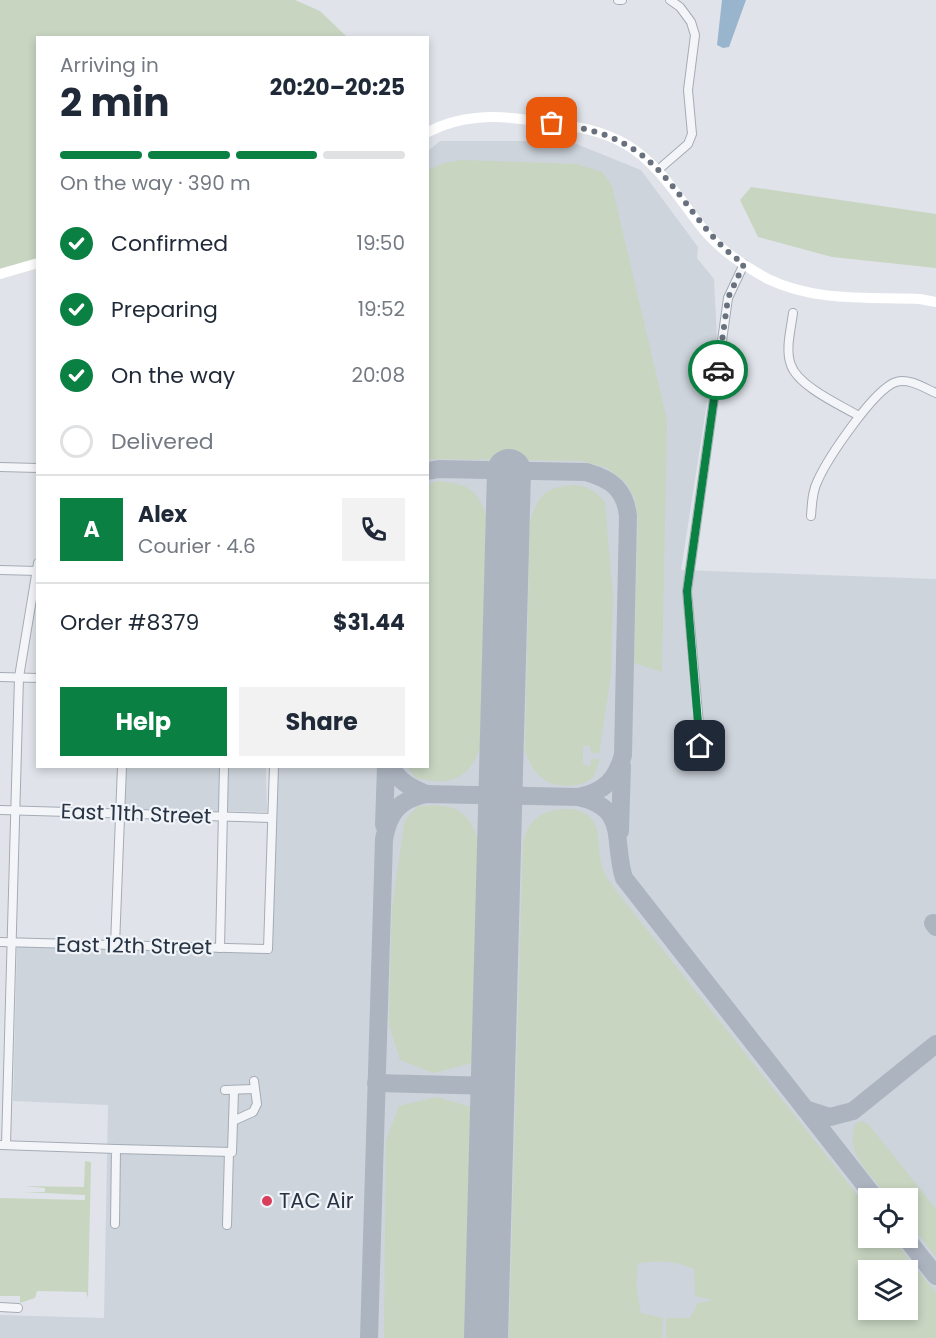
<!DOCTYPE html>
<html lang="en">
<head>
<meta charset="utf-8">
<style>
	:root { --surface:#fff; --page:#f2f2f3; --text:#1f2937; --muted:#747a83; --line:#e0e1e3; --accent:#0b8043 }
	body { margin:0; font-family:Poppins,sans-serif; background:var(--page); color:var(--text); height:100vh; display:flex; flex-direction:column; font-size:22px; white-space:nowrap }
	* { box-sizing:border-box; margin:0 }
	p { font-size:20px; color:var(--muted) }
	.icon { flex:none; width:33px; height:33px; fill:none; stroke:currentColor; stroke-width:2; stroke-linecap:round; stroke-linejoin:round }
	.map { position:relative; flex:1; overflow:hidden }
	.side { position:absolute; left:36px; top:36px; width:393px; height:732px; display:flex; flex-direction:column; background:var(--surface); border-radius:0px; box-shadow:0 3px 9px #0003 }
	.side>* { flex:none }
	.controls { position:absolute; left:858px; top:1188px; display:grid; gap:12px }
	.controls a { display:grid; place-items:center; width:60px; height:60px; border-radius:0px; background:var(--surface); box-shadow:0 3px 9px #0003; font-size:30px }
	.pin { position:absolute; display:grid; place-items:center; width:51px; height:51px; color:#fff; margin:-26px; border-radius:12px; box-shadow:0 3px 9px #0006 }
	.courier { position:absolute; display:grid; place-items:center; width:60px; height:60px; margin:-30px; border:4px solid #0b8043; border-radius:50%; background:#fff; color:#222; box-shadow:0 2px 8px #0007 }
	.summary em { font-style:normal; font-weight:700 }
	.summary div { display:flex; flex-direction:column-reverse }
	.summary { display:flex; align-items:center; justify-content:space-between; height:102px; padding:0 24px }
	h1 { font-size:39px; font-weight:700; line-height:45px }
	.bar { display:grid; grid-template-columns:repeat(4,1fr); gap:9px 6px; align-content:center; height:72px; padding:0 24px }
	.bar i { height:8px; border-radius:4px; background:var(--line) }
	.bar .active { background:var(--accent) }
	.bar p { grid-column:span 4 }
	.line { display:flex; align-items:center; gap:15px; padding:0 24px; border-top:2px solid var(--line) }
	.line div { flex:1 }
	.round { display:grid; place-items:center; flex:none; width:63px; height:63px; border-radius:0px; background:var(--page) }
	ol { padding:0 24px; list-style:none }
	li { display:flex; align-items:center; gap:18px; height:66px }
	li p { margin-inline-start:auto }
	li .icon { padding:6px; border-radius:50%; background:var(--accent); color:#fff; stroke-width:4 }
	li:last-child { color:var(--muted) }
	li i { width:33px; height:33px; border:3px solid var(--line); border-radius:50% }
	.cta { display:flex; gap:12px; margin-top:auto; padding:12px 24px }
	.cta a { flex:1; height:69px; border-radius:0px; background:var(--accent); color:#fff; font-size:24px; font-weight:700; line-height:69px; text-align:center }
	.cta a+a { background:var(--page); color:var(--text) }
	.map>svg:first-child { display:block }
</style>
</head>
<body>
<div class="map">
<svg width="936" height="1338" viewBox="0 0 936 1338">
	<rect width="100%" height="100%" fill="#e0e4ea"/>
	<g fill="#ced4dc" fill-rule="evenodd">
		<path d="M440,141H569L641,170L698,247L697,258L714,279L717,338L681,570L936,579V1338H0V1315L104,1318L108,1105L13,1101L17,945L271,954L273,820L277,767L428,766V151ZM868,1198H908V1238H868ZM868,1270H908V1310H868Z"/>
		<polygon points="125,767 266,767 267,812 123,809"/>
	</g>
	<g fill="#c7d5c1" fill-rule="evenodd">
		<polygon points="0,0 295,0 320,11 347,37 38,38 37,263 0,274"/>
		<polygon points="461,160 577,164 602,172 612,186 667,420 662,672 634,663 638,519 635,499 627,484 607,468 582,461 428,459 428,170 444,163"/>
		<polygon points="751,187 936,214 936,268 832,257 758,237 740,200"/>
		<path d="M438,481C466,484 476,487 486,515L481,746C469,780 450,786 416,778L407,767L428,766V485Z"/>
		<path d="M573,485C588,486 595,491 605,502L613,596L611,674L599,754L591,752L590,746H583V764L590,766L591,759H600C598,764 596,773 593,777C588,782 582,784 575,785C548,789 534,776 525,751L530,521C539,494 545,488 573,485Z"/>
		<path d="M418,806C451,804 466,806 478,839L472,1063L434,1073L400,1060L389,1024L392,908L404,825L407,818Z"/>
		<path d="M571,809C606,814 595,841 602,866C605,876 611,884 617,892L868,1208V1238H892L936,1293V1338H666V1318H690L698,1303L713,1300L695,1296L694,1269C676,1260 657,1261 638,1263L636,1286L641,1313L663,1318L662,1338H509L523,841C530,816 547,808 571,809ZM868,1270H908V1310H868Z"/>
		<polygon points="437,1097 471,1107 465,1338 384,1338 386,1141 399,1106"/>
		<path d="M862,1121L869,1125L936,1209V1257L908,1221V1198H890C872,1176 843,1153 856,1123Z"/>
		<polygon points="85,1161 91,1162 88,1298 86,1292 37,1291 35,1298 20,1303 20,1296 0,1296 0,1198 85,1200 85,1195 23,1192 45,1192 45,1188 23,1186 84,1187"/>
	</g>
	<polygon fill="#99b4cd" points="722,0 746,0 729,47 723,48 717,45"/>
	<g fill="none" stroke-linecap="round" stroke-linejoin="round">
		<g stroke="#acb4c0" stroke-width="18">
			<path d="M428,471L439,469L586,472C611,479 625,489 628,516L623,755C616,780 604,792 578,797"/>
			<path d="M391,766C399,782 410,787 426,794"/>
			<polyline points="384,825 386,766"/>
			<polyline points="620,831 622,766"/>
			<polyline points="933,923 936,927"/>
			<polyline points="376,1083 494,1086"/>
			<polyline points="805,1109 830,1117 853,1111 936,1044"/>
			<polyline points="906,1238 936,1276"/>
			<path d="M369,1338L384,839C389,812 399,800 426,794L578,797C629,808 612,840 624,878L875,1198"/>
		</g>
		<polyline stroke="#acb4c0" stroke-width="44" points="486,1338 509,471"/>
		<defs>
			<g id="minor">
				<polyline points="618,0 622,0"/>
				<polyline points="658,170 688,144 692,134 688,90 695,35 691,22 680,7 670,0"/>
				<path d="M793,313C791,329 785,350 791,365C798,386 840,405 859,416"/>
				<polyline points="0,467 38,468"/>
				<path d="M811,516C812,504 812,491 818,480C828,458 874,389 896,382C910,378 924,388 936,393"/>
				<polyline points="0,570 38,571"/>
				<polyline points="0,677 38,678"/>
				<polyline points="701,746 687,591 728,298 744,264"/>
				<polyline points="0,810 271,818"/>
				<polyline points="0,942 268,949 274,766"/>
				<polyline points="115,945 122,766"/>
				<polyline points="220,948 224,766"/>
				<polyline points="225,1090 254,1089"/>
				<polyline points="233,1121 253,1112 257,1104 254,1081"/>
				<polyline points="0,1145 116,1149 115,1224"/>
				<polyline points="6,1145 19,677 38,563"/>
				<polyline points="116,1149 232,1152 234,1091"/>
				<polyline points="227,1225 229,1152"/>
				<polyline points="0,1307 18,1308"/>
			</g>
		</defs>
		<use href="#minor" stroke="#a5abb5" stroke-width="10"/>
		<use href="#minor" stroke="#f3f5f8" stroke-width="8"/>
		<g stroke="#fff" stroke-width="10">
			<path d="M428,132C460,115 495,115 530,120C563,125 597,127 627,145C660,165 679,199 703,229C720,250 744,266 768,279C815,302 869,297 920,299L936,302"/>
			<polyline points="0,274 38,263"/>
		</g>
	</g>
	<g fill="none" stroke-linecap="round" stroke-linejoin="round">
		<path stroke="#68717d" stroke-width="6" stroke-dasharray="0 10.8" d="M552,123C583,127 613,134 639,153C681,184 699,234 744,264L728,298L718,370"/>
		<polyline stroke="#0b8043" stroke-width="8" points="700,746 687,591 718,370"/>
	</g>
	<circle fill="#d83d5a" stroke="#f0f3f7" stroke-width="2" cx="267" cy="1201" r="6"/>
	<g text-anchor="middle" stroke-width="4.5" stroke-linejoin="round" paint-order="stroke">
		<g font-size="21" fill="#273343" stroke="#f0f3f7">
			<text transform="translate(136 814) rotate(2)" y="7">East 11th Street</text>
			<text transform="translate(134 946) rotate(1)" y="7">East 12th Street</text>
		</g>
		<g font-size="21" fill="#273343" stroke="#f0f3f7" text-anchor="start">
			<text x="279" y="1208">TAC Air</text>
		</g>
	</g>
</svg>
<div class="controls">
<a><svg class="icon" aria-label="locate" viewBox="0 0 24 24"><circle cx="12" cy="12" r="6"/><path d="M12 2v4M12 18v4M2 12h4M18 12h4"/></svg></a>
<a><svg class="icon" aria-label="layers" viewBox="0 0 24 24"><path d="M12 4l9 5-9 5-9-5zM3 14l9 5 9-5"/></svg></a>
</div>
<div class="pin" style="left:552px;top:123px;background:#ea580c"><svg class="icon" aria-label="bag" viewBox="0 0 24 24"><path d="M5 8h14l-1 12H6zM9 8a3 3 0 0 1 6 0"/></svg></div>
<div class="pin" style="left:700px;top:746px;background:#1f2937"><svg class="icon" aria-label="home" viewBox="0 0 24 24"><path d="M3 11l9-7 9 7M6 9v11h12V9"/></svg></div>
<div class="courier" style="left:718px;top:370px"><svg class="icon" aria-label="car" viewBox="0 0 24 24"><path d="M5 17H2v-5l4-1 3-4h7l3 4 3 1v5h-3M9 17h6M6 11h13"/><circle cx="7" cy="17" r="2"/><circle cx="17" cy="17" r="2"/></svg></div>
<section class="side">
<div class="summary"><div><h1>2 min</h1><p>Arriving in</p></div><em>20:20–20:25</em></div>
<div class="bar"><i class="active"></i><i class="active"></i><i class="active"></i><i></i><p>On the way · 390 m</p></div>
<ol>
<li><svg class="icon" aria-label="check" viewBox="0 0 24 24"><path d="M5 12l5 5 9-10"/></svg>Confirmed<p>19:50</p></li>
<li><svg class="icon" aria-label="check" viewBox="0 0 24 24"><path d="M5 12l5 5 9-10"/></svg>Preparing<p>19:52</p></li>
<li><svg class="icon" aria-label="check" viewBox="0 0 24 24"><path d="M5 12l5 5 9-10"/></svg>On the way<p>20:08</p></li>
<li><i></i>Delivered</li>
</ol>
<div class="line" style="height:108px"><b class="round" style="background:var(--accent);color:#fff">A</b><div><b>Alex</b><p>Courier · 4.6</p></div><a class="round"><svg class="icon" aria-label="phone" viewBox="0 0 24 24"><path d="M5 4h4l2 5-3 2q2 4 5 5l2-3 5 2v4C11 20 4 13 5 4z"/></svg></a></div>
<div class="line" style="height:78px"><div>Order #8379</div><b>$31.44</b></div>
<div class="cta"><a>Help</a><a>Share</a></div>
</section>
</div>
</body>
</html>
